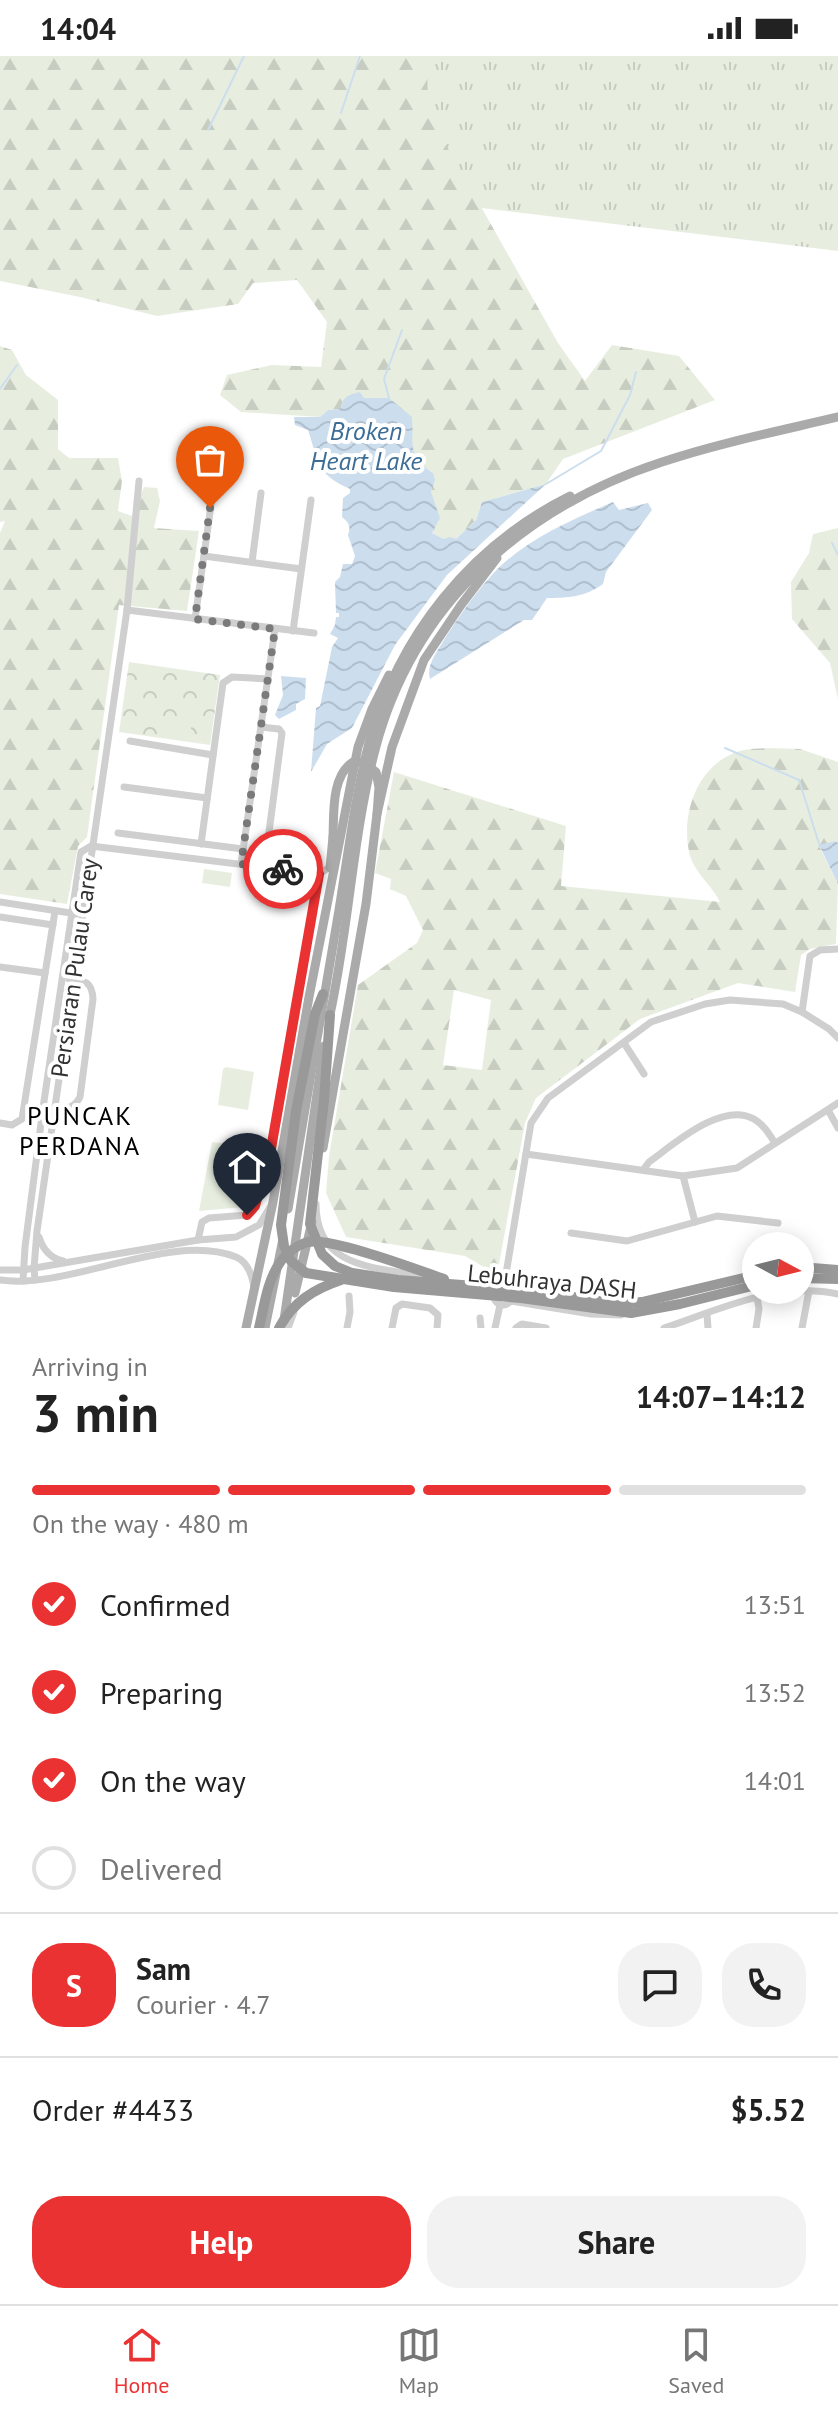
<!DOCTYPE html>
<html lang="en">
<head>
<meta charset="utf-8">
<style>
	:root { --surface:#fff; --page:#f2f2f2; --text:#222; --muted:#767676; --line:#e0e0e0; --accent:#eb3232 }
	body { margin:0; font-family:"PT Sans",sans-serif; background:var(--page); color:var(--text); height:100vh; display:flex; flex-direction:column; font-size:30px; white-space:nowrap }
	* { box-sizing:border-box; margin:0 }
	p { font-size:26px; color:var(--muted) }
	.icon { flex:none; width:44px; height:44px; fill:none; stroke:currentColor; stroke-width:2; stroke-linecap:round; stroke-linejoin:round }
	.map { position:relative; height:1272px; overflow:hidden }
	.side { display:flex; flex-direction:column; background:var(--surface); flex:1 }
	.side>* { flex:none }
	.needle { width:52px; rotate:97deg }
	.controls { position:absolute; left:742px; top:1176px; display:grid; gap:16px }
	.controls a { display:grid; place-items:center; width:72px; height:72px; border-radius:50%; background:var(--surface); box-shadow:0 4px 20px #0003; font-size:40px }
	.pin { position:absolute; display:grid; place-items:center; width:68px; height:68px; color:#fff; margin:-82px -34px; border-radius:50% 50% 50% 0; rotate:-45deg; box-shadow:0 0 8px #0007 }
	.pin .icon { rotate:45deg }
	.courier { position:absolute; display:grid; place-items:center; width:80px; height:80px; margin:-40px; border:6px solid #eb3232; border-radius:50%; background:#fff; color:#222; box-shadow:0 2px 10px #0007 }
	.summary em { font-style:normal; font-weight:800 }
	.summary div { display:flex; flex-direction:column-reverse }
	.summary { display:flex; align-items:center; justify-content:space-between; height:136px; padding:0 32px }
	h1 { font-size:52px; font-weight:800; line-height:60px }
	.bar { display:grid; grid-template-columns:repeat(4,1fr); gap:12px 8px; align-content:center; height:96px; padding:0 32px }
	.bar i { height:10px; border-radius:6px; background:var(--line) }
	.bar .active { background:var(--accent) }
	.bar p { grid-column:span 4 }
	.line { display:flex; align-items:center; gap:20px; padding:0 32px; border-top:2px solid var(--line) }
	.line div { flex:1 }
	.round { display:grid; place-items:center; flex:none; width:84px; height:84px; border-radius:32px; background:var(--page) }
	ol { padding:0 32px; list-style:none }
	li { display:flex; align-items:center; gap:24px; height:88px }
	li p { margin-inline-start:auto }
	li .icon { padding:8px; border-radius:50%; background:var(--accent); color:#fff; stroke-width:4 }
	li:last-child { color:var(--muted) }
	li i { width:44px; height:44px; border:4px solid var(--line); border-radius:50% }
	.action { display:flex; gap:16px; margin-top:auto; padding:16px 32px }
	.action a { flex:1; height:92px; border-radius:32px; background:var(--accent); color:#fff; font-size:32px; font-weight:800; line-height:92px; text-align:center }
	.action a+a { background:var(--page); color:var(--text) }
	.status { display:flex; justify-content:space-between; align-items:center; height:56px; padding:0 40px; background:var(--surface); direction:ltr }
	.status svg { height:22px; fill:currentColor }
	.dock { display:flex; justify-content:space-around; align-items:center; height:112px; border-top:2px solid var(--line); background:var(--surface); font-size:22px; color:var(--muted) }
	.dock a { display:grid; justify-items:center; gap:4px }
	.dock .active { color:var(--accent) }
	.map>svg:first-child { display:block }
</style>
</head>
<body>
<div class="status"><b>14:04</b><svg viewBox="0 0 49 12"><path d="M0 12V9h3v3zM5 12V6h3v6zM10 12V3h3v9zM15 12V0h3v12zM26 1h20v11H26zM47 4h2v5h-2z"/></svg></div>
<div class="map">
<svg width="838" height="1272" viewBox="0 0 838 1272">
	<defs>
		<pattern id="grass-tufts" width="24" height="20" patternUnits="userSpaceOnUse" patternTransform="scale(2)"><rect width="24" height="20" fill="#e7eee0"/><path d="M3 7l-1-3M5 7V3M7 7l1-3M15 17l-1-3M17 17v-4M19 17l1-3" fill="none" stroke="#c7cdc1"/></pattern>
		<pattern id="forest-firs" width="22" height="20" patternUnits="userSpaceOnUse" patternTransform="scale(2)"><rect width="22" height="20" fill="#e7eee0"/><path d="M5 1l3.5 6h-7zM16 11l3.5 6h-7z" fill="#c7cdc1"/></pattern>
		<pattern id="park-crowns" width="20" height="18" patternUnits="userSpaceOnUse" patternTransform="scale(2)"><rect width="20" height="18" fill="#e7eee0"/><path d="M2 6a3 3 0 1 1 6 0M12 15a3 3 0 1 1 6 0" fill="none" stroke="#c7cdc1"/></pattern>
		<pattern id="water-waves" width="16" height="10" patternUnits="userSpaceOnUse" patternTransform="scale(2)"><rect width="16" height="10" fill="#ccdeee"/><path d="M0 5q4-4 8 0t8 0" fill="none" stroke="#b0bfcd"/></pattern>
	</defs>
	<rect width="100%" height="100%" fill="#fff"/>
	<polygon fill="url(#grass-tufts)" points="0,0 838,0 838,195 0,94"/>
	<g fill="url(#forest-firs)" fill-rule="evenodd">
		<polygon points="0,0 427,0 428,57 558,287 585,325 612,289 679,300 715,344 563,403 546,428 482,446 476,464 456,483 444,483 432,477 436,466 431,436 433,417 421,408 413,396 411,383 375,344 363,342 340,353 328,354 320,361 241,356 220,339 227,319 272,309 321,311 327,266 297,224 253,227 238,248 157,260 80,241 0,225"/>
		<polygon points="0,290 12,294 26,319 58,344 58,393 69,402 118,402 122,425 118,455 132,460 144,431 157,432 160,445 154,472 199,475 187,555 119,549 87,781 78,790 67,848 0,838 0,477 5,465 0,466"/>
		<polygon points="838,472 838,643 830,607 792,563 791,526 809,497 813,478"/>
		<path d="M800,693L838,706V787L834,785L819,790L838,828L836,888L810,893L801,899L795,936L738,927L640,963L536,1042L525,1067L497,1219L465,1200L346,1181L326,1137L329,1100L358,929L417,887L423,874L406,840L390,833L391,823L375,817L394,716L566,770L561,830L720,846C713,831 695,817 690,800C679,757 699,704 744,694C761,691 782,693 800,693ZM454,934L491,944L482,1014L443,1009Z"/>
	</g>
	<polygon fill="url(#park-crowns)" points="129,606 220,619 210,689 119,676"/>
	<g fill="#e7eee0">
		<polygon points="179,652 193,654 190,682 175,680"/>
		<polygon points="204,813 232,817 230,831 202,827"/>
		<polygon points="226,1011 254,1016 248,1054 218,1049 223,1013"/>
		<polygon points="212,1086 266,1093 244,1151 199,1155"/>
	</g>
	<g fill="url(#water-waves)">
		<path d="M360,336L364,342H389L412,361C414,388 406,398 433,417L435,424L431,436L440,462L432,477L444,483L450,481L456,483L476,464L482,446L546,428L447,519L395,589L352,672L327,688L311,716L316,652L320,650L332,591L338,582L330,578L335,569L336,561H339V557H336L335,526L340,521L343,508H352L355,500L348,479C351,470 349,467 342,461L343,442L350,437V433C316,418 319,407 308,374L295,369L294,361H320L328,354L340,353C343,340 348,339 360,336Z"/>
		<path d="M613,446L619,454L648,447L652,454L606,516L603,528C585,541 568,542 547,542L532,564H524L430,623C426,609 437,596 444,584C459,560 484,524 505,506C536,479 576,462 613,446Z"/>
		<polygon points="281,620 306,622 305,643 296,648 296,654 279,663 275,659 283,639"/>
		<polygon points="835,785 838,787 838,828 819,789"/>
	</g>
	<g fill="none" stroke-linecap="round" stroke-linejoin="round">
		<g stroke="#ccdeee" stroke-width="2">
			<polyline points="341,57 360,0"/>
			<polyline points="208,74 244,0"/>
			<polyline points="0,333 17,309"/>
			<polyline points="389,342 384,323 402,274"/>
			<polyline points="546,428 601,395 630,339 636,316"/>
			<polyline points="832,487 838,499"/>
			<polyline points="725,692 799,724 820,791"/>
		</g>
		<g stroke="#cfcfcf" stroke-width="7">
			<polyline points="204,500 301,513"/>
			<polyline points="252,506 261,437"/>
			<polyline points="127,554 139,425"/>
			<polyline points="195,563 214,428"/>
			<polyline points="293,575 311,444"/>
			<polyline points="261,671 279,673 282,677 266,799"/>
			<polyline points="130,685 213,699"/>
			<polyline points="124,731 207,742"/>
			<polyline points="118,777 243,793"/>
			<polyline points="201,788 223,627 232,621 268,623"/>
			<polyline points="241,808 275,573"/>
			<polyline points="0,846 77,858"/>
			<polyline points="0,861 53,869"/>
			<polyline points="0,911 45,917"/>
			<polyline points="802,956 810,900 820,894 838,893"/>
			<polyline points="624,987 644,1018"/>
			<path d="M43,1052C57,1054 73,1056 80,1041L93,943C92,925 85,925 69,923"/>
			<polyline points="828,1054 838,1072"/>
			<polyline points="0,1067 12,1069 22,1063 55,855"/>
			<polyline points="526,1098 683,1120 737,1112 838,1047"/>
			<path d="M643,1114L649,1106C674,1088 722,1045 754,1063C764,1069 769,1078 775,1087"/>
			<polyline points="683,1120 695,1166"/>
			<path d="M316,1148C316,1213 375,1211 424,1220"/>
			<polyline points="571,1177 627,1185 717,1160 778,1167"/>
			<path d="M39,1181C43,1194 50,1202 63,1205"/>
			<polyline points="198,1184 202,1166 209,1162 247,1159 255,1150 271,1093 319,818"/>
			<polyline points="0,1214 23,1214 198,1184 236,1181 259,1169 270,1151"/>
			<path d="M0,1224C71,1234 169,1175 236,1201C248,1206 252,1219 254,1231"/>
			<polyline points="35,1224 34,1212 37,1175 127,554 314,577"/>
			<polyline points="23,1225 25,1191 43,1052 81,796 91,790 319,818 330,811"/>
			<polyline points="504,1230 531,1067 548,1042 651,966 705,948 730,944 783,948 802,956 829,973 838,982"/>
			<circle cx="503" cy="1240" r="9"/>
			<polyline points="511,1245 591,1258 621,1259"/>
			<polyline points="707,1258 708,1272"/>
			<polyline points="480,1262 481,1272"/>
			<polyline points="288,1272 294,1256"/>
			<polyline points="347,1272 350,1256 349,1240"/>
			<polyline points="392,1272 396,1252 402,1248 430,1252 438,1259 437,1272"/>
			<polyline points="495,1272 500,1249"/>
			<polyline points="516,1272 522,1268 546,1272"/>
			<path d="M664,1272C721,1253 777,1225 838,1238"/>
			<polyline points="756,1272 759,1253 757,1241"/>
			<polyline points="802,1272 809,1235"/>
		</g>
		<g stroke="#aaa" stroke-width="9">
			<polyline points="330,812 333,781"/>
			<path d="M329,963C349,874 352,782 375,694C413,549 522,452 662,406C719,387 779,375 838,361"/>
			<polyline points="323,1092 366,848 377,758 392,691 424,604 461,549 497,502"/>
			<path d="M288,1153C305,1053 322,953 339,854C348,798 355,741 369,687C399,579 470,490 570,440"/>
			<polyline points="295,1237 312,1166"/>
			<polyline points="284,1264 324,990"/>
			<polyline points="246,1272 273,1146 309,941 358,691 372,653 389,619"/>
			<polyline points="265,1272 283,1183"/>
		</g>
		<g stroke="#999" stroke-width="10">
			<polyline points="324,1044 330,959"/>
			<polyline points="296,1055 315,958 323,938"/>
			<polyline points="800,1211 838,1214"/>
			<polyline points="800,1222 838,1223"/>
			<polyline points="394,1231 429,1234"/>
		</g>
		<path stroke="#aaa" stroke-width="9" d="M333,781C334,758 331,720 353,706H363L376,716L379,731L377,758"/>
		<g stroke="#999" stroke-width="10">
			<polyline points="324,1044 310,1168 322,1198 335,1210 352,1217 398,1224 526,1234 618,1248 642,1246 756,1219"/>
			<polyline points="296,1055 281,1169 284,1190 291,1205 306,1217 394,1231"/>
			<polyline points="429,1234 521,1242 631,1257 680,1248 756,1229"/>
			<path d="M259,1272C264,1251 267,1226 279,1208C285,1198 297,1189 308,1186C331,1181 418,1214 444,1223"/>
			<path d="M279,1272C293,1246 314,1233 341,1224"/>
		</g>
	</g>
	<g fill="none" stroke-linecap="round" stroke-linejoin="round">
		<polyline stroke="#7a7a7a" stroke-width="8" stroke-dasharray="0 14.4" points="210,452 195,563 275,573 241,808 283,813"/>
		<polyline stroke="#eb3232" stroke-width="10" points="247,1159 255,1150 271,1093 319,818 283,813"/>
	</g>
	<g text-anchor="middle" stroke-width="8" stroke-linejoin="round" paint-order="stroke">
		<g font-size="24" fill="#323232" stroke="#fff">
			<text transform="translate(75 912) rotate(-82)" y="8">Persiaran Pulau Carey</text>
			<text transform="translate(552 1226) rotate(6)" y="8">Lebuhraya DASH</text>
		</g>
		<g font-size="26" font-style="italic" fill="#3c6d97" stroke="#fff">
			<text x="366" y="384">Broken<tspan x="366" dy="30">Heart Lake</tspan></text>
		</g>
		<g font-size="26" letter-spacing="2" fill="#000" stroke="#fff">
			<text x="80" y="1069">PUNCAK<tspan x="80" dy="30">PERDANA</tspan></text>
		</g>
	</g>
</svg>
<div class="controls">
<a><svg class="needle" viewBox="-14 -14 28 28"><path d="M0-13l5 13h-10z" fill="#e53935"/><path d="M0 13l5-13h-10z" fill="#767676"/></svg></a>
</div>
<div class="pin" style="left:210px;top:452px;background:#ea580c"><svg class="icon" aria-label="bag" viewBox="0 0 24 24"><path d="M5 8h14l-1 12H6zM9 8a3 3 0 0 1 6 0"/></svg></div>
<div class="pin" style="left:247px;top:1159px;background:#1f2937"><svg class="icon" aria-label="home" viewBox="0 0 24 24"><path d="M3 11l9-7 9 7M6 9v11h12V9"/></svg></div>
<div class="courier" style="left:283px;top:813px"><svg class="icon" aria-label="bike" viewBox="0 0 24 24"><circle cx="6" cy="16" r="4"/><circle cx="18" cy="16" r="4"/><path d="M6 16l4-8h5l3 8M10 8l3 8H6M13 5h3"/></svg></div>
</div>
<section class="side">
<div class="summary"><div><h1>3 min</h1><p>Arriving in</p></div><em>14:07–14:12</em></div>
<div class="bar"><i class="active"></i><i class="active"></i><i class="active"></i><i></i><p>On the way · 480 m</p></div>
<ol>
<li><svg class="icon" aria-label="check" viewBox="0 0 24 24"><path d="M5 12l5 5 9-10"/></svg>Confirmed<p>13:51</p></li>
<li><svg class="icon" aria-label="check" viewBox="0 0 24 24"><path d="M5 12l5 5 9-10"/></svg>Preparing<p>13:52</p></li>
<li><svg class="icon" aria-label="check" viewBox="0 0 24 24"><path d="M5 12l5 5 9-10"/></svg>On the way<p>14:01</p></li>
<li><i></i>Delivered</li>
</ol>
<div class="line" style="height:144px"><b class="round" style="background:var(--accent);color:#fff">S</b><div><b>Sam</b><p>Courier · 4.7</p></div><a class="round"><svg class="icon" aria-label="chat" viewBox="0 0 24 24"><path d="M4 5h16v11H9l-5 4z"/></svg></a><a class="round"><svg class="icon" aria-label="phone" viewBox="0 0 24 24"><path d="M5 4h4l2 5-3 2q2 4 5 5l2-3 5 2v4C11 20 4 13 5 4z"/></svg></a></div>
<div class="line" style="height:104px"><div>Order #4433</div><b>$5.52</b></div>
<div class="action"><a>Help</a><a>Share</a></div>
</section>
<nav class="dock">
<a class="active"><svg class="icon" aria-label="home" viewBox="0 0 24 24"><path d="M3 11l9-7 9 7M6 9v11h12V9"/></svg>Home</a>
<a><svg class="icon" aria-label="map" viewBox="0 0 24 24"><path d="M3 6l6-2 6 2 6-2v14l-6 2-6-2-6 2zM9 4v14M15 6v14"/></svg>Map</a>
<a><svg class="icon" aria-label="saved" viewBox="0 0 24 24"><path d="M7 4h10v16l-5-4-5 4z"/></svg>Saved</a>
</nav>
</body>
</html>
